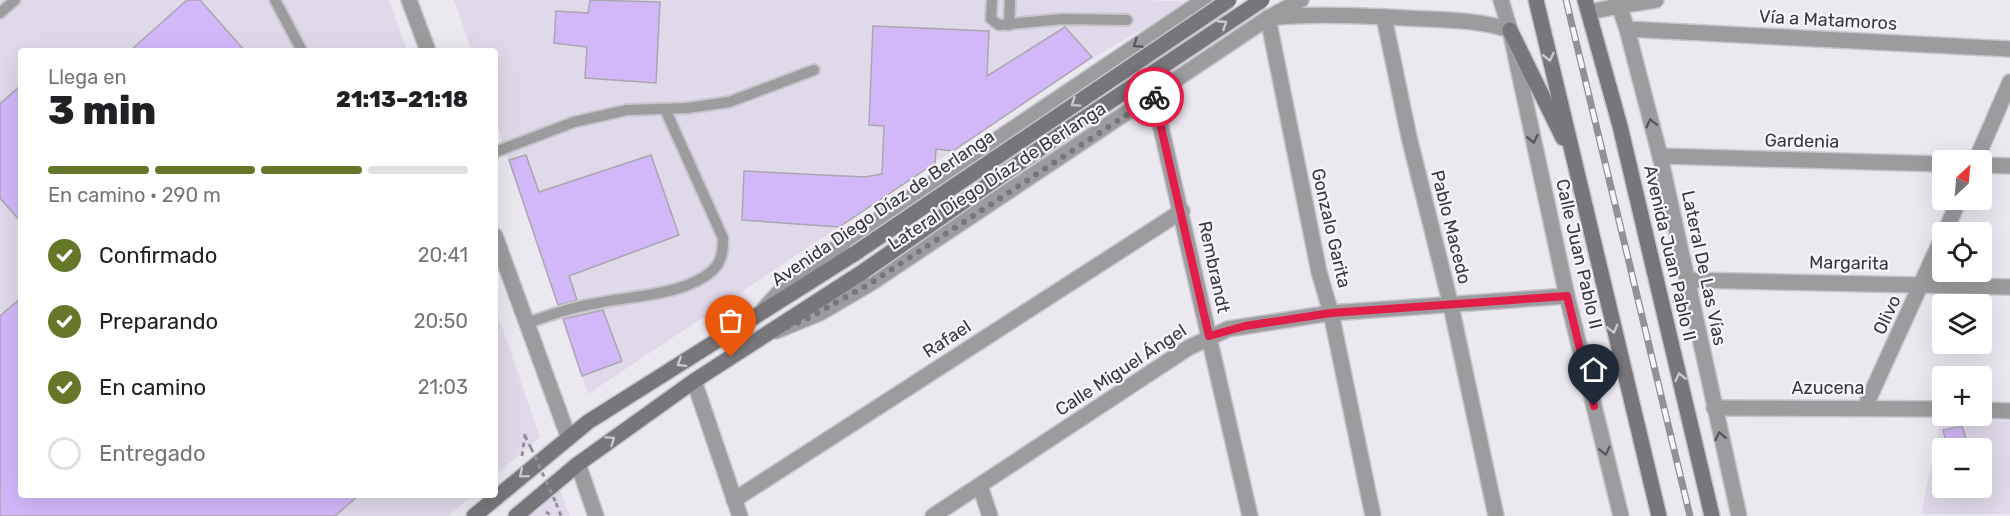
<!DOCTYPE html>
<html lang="es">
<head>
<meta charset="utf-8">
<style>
	:root { --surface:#fff; --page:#f6f6f6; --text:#202124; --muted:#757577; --line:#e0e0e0; --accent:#647829 }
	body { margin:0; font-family:Rubik,sans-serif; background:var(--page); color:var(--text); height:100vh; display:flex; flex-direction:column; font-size:22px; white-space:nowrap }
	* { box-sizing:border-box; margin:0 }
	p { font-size:20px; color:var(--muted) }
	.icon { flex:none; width:33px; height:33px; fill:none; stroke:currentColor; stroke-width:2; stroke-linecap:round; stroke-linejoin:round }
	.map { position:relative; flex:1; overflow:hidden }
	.details { position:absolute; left:18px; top:48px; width:480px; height:450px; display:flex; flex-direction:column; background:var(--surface); border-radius:6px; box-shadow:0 6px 24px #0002 }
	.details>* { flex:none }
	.needle { width:39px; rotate:26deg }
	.controls { position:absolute; left:1932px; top:150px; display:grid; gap:12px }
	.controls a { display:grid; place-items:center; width:60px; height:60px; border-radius:6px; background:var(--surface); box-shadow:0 6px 24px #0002; font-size:30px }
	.pin { position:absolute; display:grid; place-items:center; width:51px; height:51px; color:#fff; margin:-62px -26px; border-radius:50% 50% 50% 0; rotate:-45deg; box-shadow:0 0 6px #0007 }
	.pin .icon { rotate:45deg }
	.courier { position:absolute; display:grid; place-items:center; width:60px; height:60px; margin:-30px; border:4px solid #e11d48; border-radius:50%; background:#fff; color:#222; box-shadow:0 2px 8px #0007 }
	.headline em { font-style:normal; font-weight:800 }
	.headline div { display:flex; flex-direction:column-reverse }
	.headline { display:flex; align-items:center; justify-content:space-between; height:102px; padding:0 30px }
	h1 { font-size:39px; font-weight:800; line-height:45px }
	.bar { display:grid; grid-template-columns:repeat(4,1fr); gap:9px 6px; align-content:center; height:72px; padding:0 30px }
	.bar i { height:8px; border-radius:4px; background:var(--line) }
	.bar .active { background:var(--accent) }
	.bar p { grid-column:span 4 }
	ol { padding:0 30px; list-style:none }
	li { display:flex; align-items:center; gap:18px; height:66px }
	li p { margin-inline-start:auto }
	li .icon { padding:6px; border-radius:50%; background:var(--accent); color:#fff; stroke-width:4 }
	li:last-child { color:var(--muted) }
	li i { width:33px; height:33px; border:3px solid var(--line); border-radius:50% }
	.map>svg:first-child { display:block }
</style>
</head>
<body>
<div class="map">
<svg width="2010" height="516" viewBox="0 0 2010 516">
	<rect width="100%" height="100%" fill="#ebe8f0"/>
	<g fill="#dfd9e9" fill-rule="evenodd">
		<polygon points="0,0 389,0 407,51 21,51 21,495 473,495 448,516 0,516"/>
		<polygon points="454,0 1144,0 1191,2 1092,58 588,394 495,120 495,51 472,51"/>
		<polygon points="495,307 540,437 495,476"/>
		<path d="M1941,420L2010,421V514H1921ZM1942,448H1982V488H1942Z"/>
		<polygon points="557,483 570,516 520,516"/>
	</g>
	<g fill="#d2b8f9" stroke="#aaa7af" stroke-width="1.5">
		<polygon points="187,0 200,0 245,51 130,51"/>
		<polygon points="590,0 660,2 656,83 585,78 587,47 554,43 556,11 588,13"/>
		<polygon points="873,26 989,31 987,76 1065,27 1092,57 953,151 936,149 935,163 839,227 742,220 744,171 865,177 882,174 884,126 869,125"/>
		<polygon points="21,85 21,222 0,198 0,104"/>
		<polygon points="526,155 539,192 651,155 679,235 569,276 577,300 558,305 509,160"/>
		<polygon points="21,298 21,495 359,495 335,516 0,516 0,316"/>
		<polygon points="603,310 622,361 582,376 563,319"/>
		<polygon points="1962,426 1969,448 1948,448 1943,430"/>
	</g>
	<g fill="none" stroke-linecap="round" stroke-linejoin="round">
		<defs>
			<g id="service">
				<polyline points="275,0 302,51"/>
				<polyline points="992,0 991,19 999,25 1062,19 1127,20"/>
				<polyline points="0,13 15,0"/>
				<polyline points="1009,25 1010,0"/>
				<polyline points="495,152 574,122 627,110 687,108 729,102 814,70"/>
				<path d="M527,323C550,315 573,307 598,303C631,296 685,295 712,271C722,262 723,251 723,238L665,109"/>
			</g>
			<g id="minor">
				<polyline points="1619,6 1656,0"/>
				<polyline points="1589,12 1619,6 1627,29 2010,49"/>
				<polyline points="1384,17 1409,137 1451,306 1496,516"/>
				<polyline points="1627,29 1660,156 1739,516"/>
				<polyline points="1154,97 1250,516"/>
				<polyline points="1660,156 1942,164"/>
				<polyline points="1976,160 2010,82"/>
				<polyline points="1982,165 2010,166"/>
				<polyline points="1945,232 1959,200"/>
				<polyline points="1688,280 2010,287"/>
				<polyline points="694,381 740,516"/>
				<polyline points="1865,407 1942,238"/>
				<polyline points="1714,408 1942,409"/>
				<polyline points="1982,410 2010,411"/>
				<polyline points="578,464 596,516"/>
				<polyline points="980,486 990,516"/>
				<polyline points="734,500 1182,211"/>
				<polyline points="933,516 1188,348 1228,329 1331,313 1567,296"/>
				<path d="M1373,516L1331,313L1319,272L1268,18C1313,13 1360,16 1406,18C1441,20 1476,19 1510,30"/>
			</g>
			<g id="tertiary">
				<polyline points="409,0 428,51"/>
				<polyline points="1501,0 1510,30 1567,296 1621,516"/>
				<polyline points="495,236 568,436"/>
				<polyline points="763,310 793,277 1204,0"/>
				<polyline points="776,331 820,313 871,283 1268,18 1301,0"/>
			</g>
			<g id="secondary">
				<polyline points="1536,0 1659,516"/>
				<polyline points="1585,0 1620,126 1712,516"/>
				<polyline points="1510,30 1563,138"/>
				<polyline points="474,516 588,422 854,254"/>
				<polyline points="516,516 578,464 694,381 864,271"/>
			</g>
		</defs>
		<use href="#service" stroke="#c7c5cc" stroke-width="14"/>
		<use href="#minor" stroke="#c7c5cc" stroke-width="18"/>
		<use href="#tertiary" stroke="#c7c5cc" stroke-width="18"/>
		<use href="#secondary" stroke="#c7c5cc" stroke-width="18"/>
		<g stroke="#939197" stroke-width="3" stroke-dasharray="4.5 4.5" stroke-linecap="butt">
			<polyline points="525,436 531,448"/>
			<polyline points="522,456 525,434"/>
			<polyline points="556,503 561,516"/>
			<polyline points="546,512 552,516"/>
		</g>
		<use href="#service" stroke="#9c9b9e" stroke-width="10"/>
		<use href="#minor" stroke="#9c9b9e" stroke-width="15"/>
		<use href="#tertiary" stroke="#9c9b9e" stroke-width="15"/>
		<use href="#secondary" stroke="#77767a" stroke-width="15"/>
		<defs>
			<polyline id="rail" points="1566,0 1690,516"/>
		</defs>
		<use href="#rail" stroke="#939196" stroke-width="7"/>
		<use href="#rail" stroke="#f8f5fd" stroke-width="4.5" stroke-dasharray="14" stroke-linecap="butt"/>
		<defs>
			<g id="secondary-bridge">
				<polyline points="854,254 1229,0"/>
				<polyline points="864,271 1061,134 1262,0"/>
			</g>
		</defs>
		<use href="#secondary-bridge" stroke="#c7c5cc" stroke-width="18" stroke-linecap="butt"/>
		<polyline stroke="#939197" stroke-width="3" stroke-dasharray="4.5 4.5" stroke-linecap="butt" points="531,448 556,503"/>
		<use href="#secondary-bridge" stroke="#77767a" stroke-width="15"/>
	</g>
	<defs><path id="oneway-chevron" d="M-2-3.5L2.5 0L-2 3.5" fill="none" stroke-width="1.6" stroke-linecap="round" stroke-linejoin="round" transform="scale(1.5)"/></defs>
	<g stroke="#cbc9cf">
		<use href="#oneway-chevron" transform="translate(1223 24) rotate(-33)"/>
		<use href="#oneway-chevron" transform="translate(1549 57) rotate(77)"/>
		<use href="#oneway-chevron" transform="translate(1075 103) rotate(146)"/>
		<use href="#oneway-chevron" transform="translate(1613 329) rotate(76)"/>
		<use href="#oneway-chevron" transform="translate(681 363) rotate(148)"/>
		<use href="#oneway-chevron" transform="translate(1680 377) rotate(-103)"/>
		<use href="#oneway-chevron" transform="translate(611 440) rotate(-35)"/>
		<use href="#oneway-chevron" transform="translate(523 474) rotate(140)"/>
	</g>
	<g stroke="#575659">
		<use href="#oneway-chevron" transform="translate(1137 44) rotate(146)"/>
		<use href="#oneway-chevron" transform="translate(1651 123) rotate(-104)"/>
		<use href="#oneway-chevron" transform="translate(1533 139) rotate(78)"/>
		<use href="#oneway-chevron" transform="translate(1720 436) rotate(-102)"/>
		<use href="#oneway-chevron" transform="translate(1605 451) rotate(76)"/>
	</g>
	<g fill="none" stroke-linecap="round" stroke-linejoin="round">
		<polyline stroke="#77767a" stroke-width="6" stroke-dasharray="0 10.8" points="731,357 768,334 803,321 871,283 1154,97"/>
		<polyline stroke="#e11d48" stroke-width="8" points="1154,97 1209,336 1245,326 1331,313 1567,296 1594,406"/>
	</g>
	<g text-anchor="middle" stroke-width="4.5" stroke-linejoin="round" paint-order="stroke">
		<g font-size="18" fill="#39383b" stroke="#f8f5fd">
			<text transform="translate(1828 20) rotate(3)" y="6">Vía a Matamoros</text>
			<text transform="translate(1802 141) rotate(1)" y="6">Gardenia</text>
			<text transform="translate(997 176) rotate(-33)" y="6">Lateral Diego Díaz de Berlanga</text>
			<text transform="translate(883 208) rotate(-34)" y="6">Avenida Diego Díaz de Berlanga</text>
			<text transform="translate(1451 227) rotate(76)" y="6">Pablo Macedo</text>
			<text transform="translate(1331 228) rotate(77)" y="6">Gonzalo Garita</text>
			<text transform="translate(1670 253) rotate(77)" y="6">Avenida Juan Pablo II</text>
			<text transform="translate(1579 254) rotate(77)" y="6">Calle Juan Pablo II</text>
			<text transform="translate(1849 263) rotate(1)" y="6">Margarita</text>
			<text transform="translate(1214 267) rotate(78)" y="6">Rembrandt</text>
			<text transform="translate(1704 268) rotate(78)" y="6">Lateral De Las Vías</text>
			<text transform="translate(1887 315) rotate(-65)" y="6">Olivo</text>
			<text transform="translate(947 339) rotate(-33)" y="6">Rafael</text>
			<text transform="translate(1121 370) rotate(-33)" y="6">Calle Miguel Ángel</text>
			<text x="1828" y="394">Azucena</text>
		</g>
	</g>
</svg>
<div class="controls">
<a><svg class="needle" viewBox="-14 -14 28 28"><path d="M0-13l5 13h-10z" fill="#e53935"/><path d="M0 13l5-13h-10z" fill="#757577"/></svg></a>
<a><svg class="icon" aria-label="locate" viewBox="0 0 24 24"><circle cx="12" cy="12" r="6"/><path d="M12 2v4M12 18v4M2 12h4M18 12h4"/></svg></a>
<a><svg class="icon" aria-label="layers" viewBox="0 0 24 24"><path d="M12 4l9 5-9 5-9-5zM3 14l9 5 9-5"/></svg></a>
<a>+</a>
<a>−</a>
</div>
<div class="pin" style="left:731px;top:357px;background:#ea580c"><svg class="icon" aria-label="bag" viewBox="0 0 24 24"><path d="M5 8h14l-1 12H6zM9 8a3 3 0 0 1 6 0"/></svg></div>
<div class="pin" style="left:1594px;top:406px;background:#1f2937"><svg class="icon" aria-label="home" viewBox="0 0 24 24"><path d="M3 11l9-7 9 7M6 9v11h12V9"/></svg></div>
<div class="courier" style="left:1154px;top:97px"><svg class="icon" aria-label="bike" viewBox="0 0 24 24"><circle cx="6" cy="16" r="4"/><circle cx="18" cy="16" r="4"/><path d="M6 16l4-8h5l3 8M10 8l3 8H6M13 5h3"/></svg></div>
<section class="details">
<div class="headline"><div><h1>3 min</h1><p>Llega en</p></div><em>21:13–21:18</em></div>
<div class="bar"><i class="active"></i><i class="active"></i><i class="active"></i><i></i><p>En camino · 290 m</p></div>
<ol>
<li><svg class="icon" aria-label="check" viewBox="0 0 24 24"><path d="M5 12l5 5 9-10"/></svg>Confirmado<p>20:41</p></li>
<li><svg class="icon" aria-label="check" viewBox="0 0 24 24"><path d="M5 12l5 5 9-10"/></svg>Preparando<p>20:50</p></li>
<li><svg class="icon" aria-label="check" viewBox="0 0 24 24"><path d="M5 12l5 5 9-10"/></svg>En camino<p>21:03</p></li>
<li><i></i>Entregado</li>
</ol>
</section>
</div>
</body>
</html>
